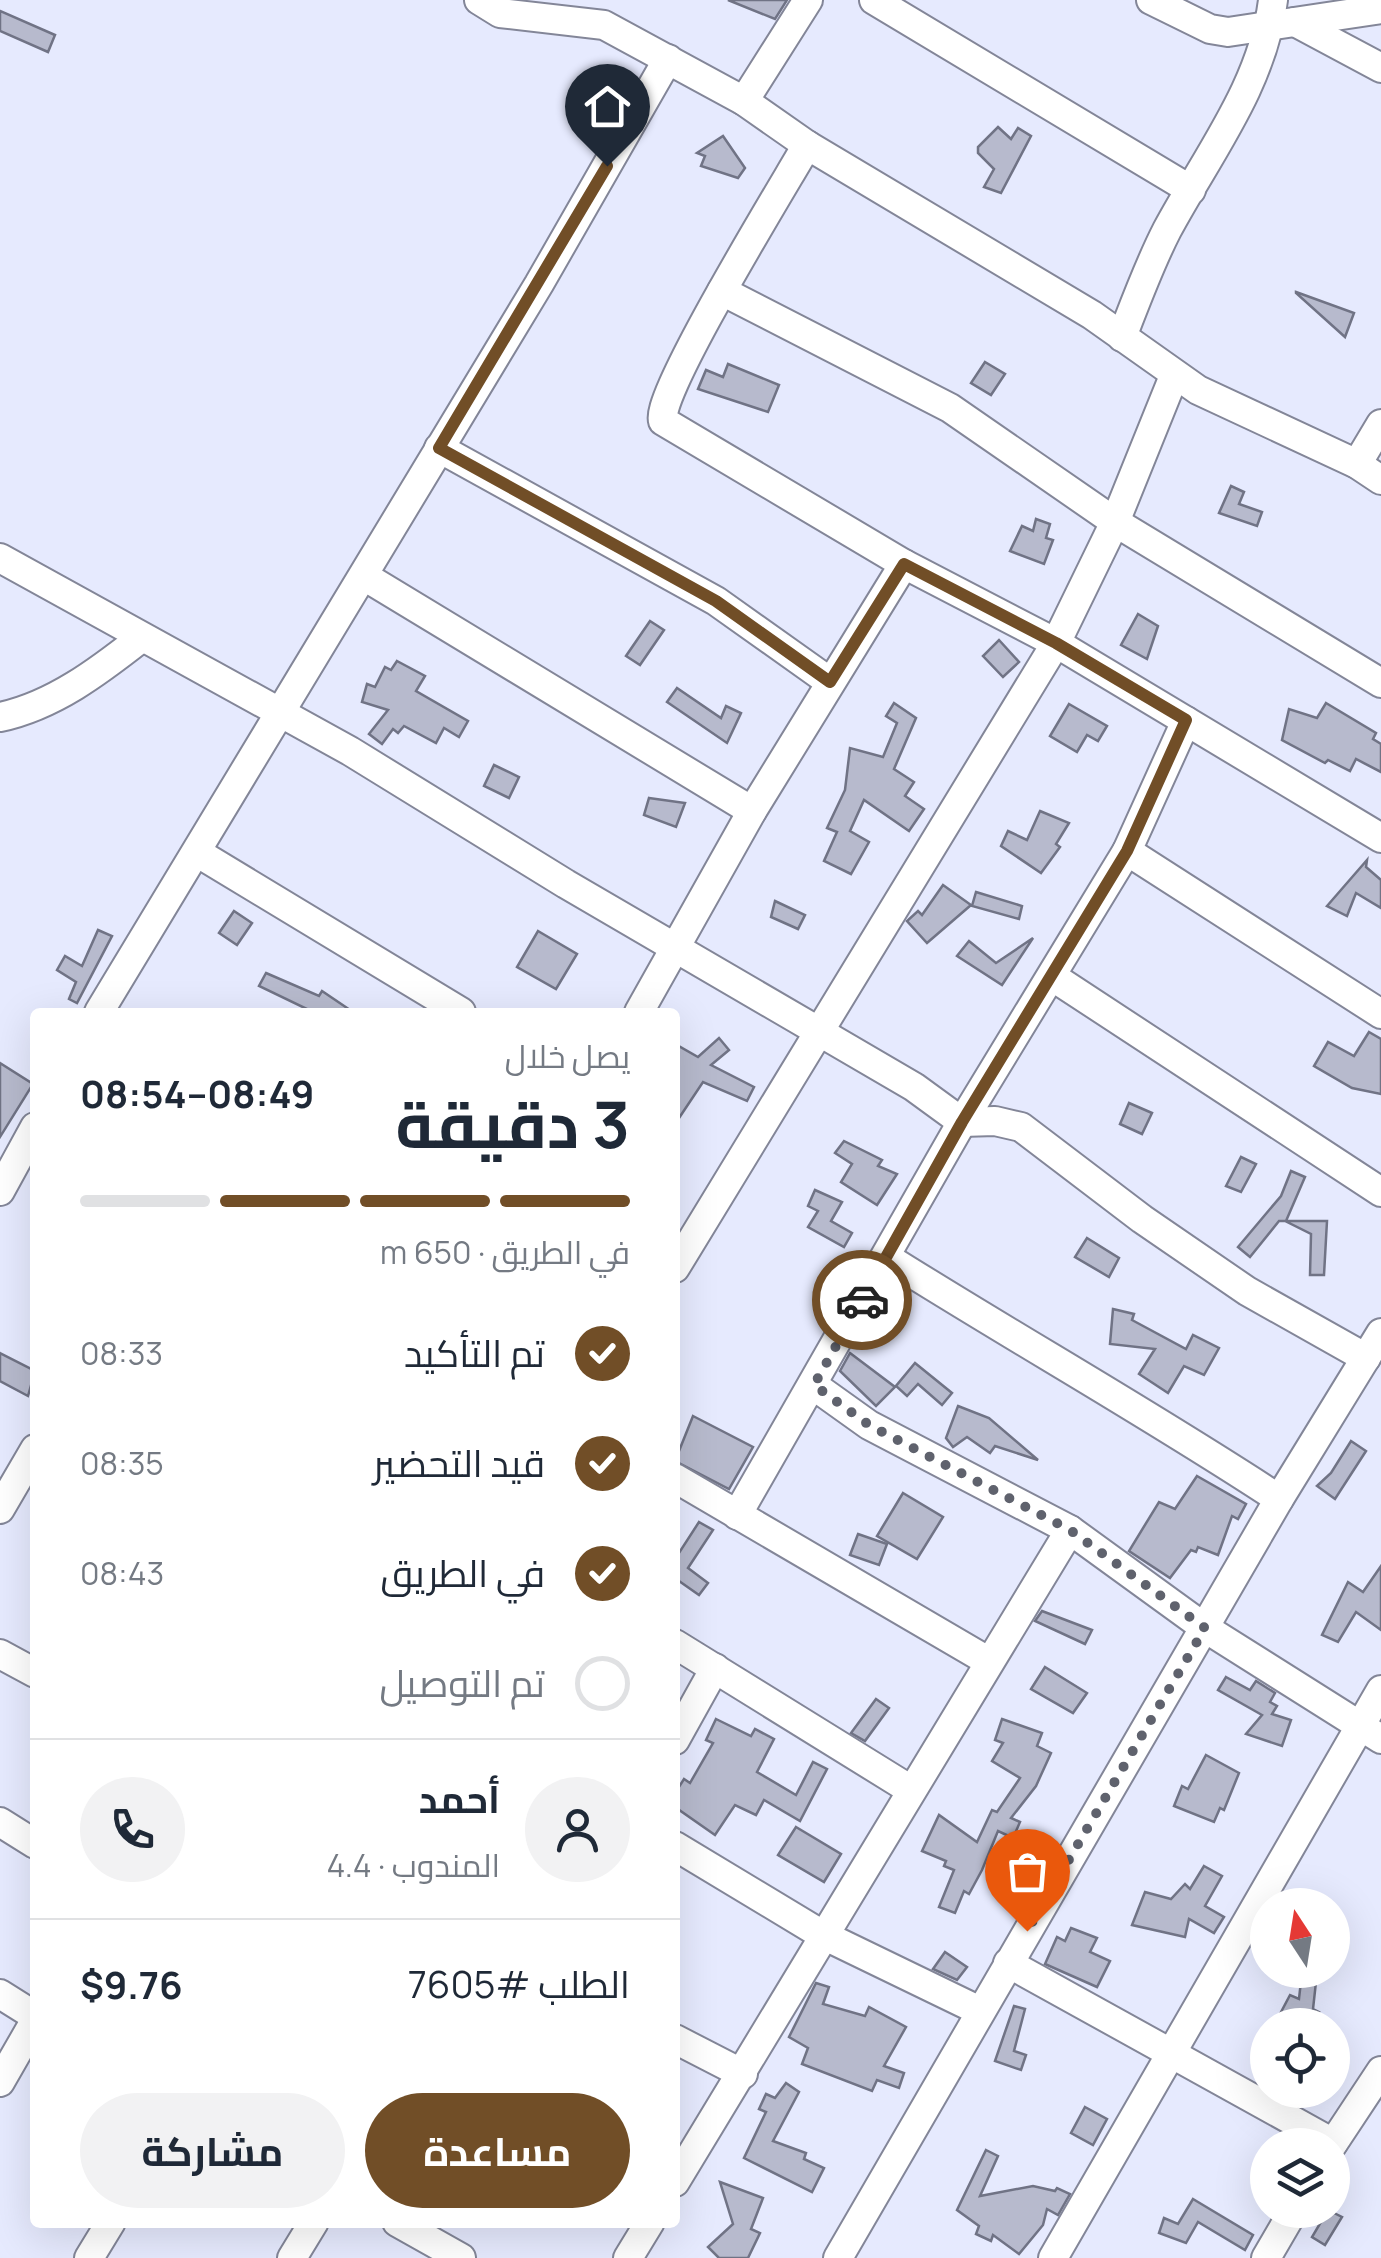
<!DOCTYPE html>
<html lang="ar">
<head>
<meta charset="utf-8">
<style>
	:root { --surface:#fff; --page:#f2f2f3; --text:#1f2937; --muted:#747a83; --line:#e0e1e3; --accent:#714e27 }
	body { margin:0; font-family:Manrope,Cairo,sans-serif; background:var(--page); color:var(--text); direction:rtl; height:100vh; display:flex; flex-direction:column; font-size:38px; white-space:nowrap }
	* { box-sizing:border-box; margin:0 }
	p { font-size:32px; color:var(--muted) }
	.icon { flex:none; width:55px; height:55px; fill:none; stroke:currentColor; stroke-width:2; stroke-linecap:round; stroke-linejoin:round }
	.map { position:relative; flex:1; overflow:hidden; direction:ltr }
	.details { position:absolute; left:30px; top:1008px; width:650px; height:1220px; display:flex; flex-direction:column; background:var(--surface); border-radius:10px; box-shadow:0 10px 40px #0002; direction:rtl }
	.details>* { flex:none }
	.needle { width:65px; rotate:348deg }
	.buttons { position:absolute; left:1250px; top:1888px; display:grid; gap:20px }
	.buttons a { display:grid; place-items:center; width:100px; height:100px; border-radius:50%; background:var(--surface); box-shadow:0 10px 40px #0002; font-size:50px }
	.pin { position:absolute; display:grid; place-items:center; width:85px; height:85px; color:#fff; margin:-102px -42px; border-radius:50% 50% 50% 0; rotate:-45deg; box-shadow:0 0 10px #0007 }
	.pin .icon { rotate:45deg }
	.courier { position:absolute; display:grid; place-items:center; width:100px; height:100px; margin:-50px; border:8px solid #714e27; border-radius:50%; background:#fff; color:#222; box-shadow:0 2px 12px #0007 }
	.overview em { font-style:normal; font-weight:700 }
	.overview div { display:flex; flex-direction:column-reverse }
	.overview { display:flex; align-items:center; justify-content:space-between; height:170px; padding:0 50px }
	h1 { font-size:65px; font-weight:700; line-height:75px }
	.bar { display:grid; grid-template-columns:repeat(4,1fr); gap:15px 10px; align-content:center; height:120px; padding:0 50px }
	.bar i { height:12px; border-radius:8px; background:var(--line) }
	.bar .selected { background:var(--accent) }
	.bar p { grid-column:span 4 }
	.line { display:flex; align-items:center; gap:25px; padding:0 50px; border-top:2px solid var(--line) }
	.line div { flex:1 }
	.round { display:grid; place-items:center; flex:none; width:105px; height:105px; border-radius:52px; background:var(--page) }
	ol { padding:0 50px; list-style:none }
	li { display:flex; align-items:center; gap:30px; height:110px }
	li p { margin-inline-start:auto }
	li .icon { padding:10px; border-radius:50%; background:var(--accent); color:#fff; stroke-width:4 }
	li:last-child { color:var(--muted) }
	li i { width:55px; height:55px; border:5px solid var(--line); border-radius:50% }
	.button { display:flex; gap:20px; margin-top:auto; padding:20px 50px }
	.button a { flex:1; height:115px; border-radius:60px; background:var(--accent); color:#fff; font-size:40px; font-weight:700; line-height:115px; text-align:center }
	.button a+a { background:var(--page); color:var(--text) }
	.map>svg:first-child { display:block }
</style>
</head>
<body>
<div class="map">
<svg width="1381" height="2258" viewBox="0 0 1381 2258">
	<rect width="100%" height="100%" fill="#e6eafe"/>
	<g fill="#b7bacd" stroke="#707385" stroke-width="2.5">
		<polygon points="728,0 787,0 775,19"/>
		<polygon points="0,11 55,35 48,52 0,31"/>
		<polygon points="998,127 1011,139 1018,128 1031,136 1001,193 984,187 994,169 978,153 978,147"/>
		<polygon points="723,136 745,168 738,178 701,166 705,156 697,153"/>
		<polygon points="1296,292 1354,313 1345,337 1296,293"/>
		<polygon points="985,362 1005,374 991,395 971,383"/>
		<polygon points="728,364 779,385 768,412 698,389 706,370 723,377"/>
		<polygon points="1231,486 1244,492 1239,504 1262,512 1257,526 1219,513"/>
		<polygon points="1036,519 1050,524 1046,538 1053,540 1044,564 1010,551 1022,526 1033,531"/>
		<polygon points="1138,614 1158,626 1147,659 1121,645"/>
		<polygon points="650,621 664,630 640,665 626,656"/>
		<polygon points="999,640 1019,662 1003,677 983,656"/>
		<polygon points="397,661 425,676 416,691 468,721 459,737 444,728 436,743 404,726 398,733 393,729 382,744 369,734 388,710 362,702 367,684 375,687 385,667 391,670"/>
		<polygon points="677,688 721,718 726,706 741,713 727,743 667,702"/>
		<polygon points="894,703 916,718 894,769 914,782 905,796 924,809 909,831 864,800 850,831 869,842 851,874 824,861 837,832 827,828 845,790 850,748 883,757 897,723 886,716"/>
		<polygon points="1326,703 1376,733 1373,739 1381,744 1381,772 1356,759 1350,771 1328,760 1325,763 1282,740 1289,709 1317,718"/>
		<polygon points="1069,704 1107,726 1098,741 1087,735 1077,752 1050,736"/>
		<polygon points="494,765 519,777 509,798 484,786"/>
		<polygon points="649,798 685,803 676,827 644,815"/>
		<polygon points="1040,811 1069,823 1056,844 1060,847 1041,873 1001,846 1008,831 1027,840"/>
		<polygon points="1367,860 1366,867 1381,880 1381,908 1356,893 1347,916 1327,906"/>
		<polygon points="943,885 971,905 927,943 907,921 918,911 922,915"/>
		<polygon points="976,892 1022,906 1019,919 972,906"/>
		<polygon points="775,901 805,915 798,929 771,917"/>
		<polygon points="234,911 252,923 237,945 219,933"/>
		<polygon points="98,930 112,936 77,1003 69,999 76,982 57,970 65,956 82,966"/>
		<polygon points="538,931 577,954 556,989 517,967"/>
		<polygon points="1033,938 1002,985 957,956 969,941 996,963"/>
		<polygon points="266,973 319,996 322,991 353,1012 313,1012 259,986"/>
		<polygon points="1369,1032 1381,1039 1381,1094 1352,1088 1314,1066 1328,1042 1354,1056"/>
		<polygon points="719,1038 729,1050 711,1065 754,1087 747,1101 703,1082 675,1124 675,1044 698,1057"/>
		<polygon points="0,1063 33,1084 0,1137"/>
		<polygon points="1129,1103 1152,1113 1142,1134 1120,1124"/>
		<polygon points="844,1141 882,1160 878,1166 897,1174 877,1205 841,1182 852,1164 835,1153"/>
		<polygon points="1241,1157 1256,1164 1241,1192 1226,1186"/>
		<polygon points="1291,1171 1305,1177 1286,1221 1327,1221 1324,1275 1310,1275 1311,1234 1285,1221 1279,1221 1250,1257 1238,1247 1281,1196"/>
		<polygon points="815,1190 842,1202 831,1221 852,1233 844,1247 808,1227 818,1211 808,1206"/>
		<polygon points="1087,1238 1119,1258 1109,1277 1075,1257"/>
		<polygon points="1113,1309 1134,1314 1132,1320 1186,1349 1193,1335 1219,1348 1204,1375 1184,1366 1168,1393 1139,1374 1155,1349 1110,1344"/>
		<polygon points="0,1353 35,1371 28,1396 0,1381"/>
		<polygon points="850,1353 895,1387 876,1406 840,1371"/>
		<polygon points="915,1363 952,1393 942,1405 918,1384 907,1396 896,1386"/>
		<polygon points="958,1406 989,1418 1038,1460 995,1446 990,1453 967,1437 953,1447 946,1438"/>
		<polygon points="693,1416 753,1447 729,1489 675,1461"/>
		<polygon points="1351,1441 1366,1451 1335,1499 1317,1486 1331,1473"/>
		<polygon points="1197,1476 1246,1504 1238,1519 1232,1516 1218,1555 1198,1547 1196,1552 1191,1550 1170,1578 1129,1551 1159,1502 1175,1509"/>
		<polygon points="903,1493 943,1517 917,1559 877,1536"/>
		<polygon points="699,1522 713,1530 688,1568 708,1583 699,1595 679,1581 675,1587 675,1559"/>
		<polygon points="858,1534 887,1544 879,1565 850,1555"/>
		<polygon points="1381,1566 1381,1630 1356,1612 1338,1642 1322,1635 1348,1582 1363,1592"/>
		<polygon points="1042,1611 1092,1630 1085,1644 1035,1621"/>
		<polygon points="1045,1667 1087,1693 1073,1713 1031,1689"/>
		<polygon points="1226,1677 1250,1690 1256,1681 1275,1693 1270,1702 1277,1706 1272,1714 1291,1720 1282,1746 1246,1734 1262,1715 1218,1690"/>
		<polygon points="876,1699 889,1708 865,1741 851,1733"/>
		<polygon points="716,1719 751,1736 755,1729 774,1739 757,1772 796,1795 813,1762 827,1769 800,1821 764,1800 756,1815 735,1805 715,1835 675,1807 675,1793 684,1779 690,1783 713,1743 706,1740"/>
		<polygon points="1002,1719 1042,1733 1037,1746 1051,1753 1036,1786 1011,1818 1020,1822 1013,1838 998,1831 982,1870 969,1894 964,1891 955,1913 939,1907 954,1870 944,1866 946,1861 922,1851 939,1815 977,1842 992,1810 997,1812 1020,1778 992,1761 1003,1743 995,1740"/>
		<polygon points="1206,1755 1239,1773 1224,1810 1220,1808 1214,1822 1174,1806 1182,1786 1188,1789"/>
		<polygon points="796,1827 841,1854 824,1882 778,1855"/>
		<polygon points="1204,1866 1222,1876 1205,1906 1224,1917 1214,1933 1189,1919 1185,1937 1132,1925 1145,1892 1171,1899 1185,1884 1190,1889"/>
		<polygon points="1071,1928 1097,1938 1090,1952 1110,1961 1097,1987 1045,1964 1057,1937 1065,1941"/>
		<polygon points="945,1952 967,1967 957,1980 933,1969"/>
		<polygon points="1302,1972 1317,1973 1313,2009 1319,2012 1311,2025 1300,2025 1280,2014 1290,1995 1299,1999"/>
		<polygon points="816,1983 829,1987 823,2004 865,2016 869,2007 906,2027 884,2066 904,2073 899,2088 877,2080 872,2091 802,2064 808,2048 789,2037"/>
		<polygon points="1014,2006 1025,2009 1014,2051 1026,2055 1021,2070 995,2061"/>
		<polygon points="786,2083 799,2092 773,2141 806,2153 804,2159 824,2168 812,2192 744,2158 766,2112 759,2109 766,2094 775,2098"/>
		<polygon points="1085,2107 1107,2119 1093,2145 1071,2133"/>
		<polygon points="986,2150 998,2156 980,2196 1033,2186 1055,2191 1057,2188 1070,2194 1058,2215 1047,2209 1043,2225 1019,2254 993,2235 991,2241 976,2234 979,2226 957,2210"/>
		<polygon points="720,2182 763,2198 751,2229 760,2233 748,2258 719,2258 708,2247 733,2224"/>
		<polygon points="1193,2199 1253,2235 1245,2250 1198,2222 1186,2243 1159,2233 1164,2218 1178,2224"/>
		<polygon points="1328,2210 1342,2217 1325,2245 1312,2237"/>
	</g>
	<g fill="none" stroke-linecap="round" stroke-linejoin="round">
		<defs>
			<g id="minor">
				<polyline points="479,0 500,13 604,25 744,101 807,145 1092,315 1198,390 1357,464 1381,480"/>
				<polyline points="874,0 1191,190"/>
				<polyline points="1151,0 1210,29 1228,32 1381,9"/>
				<polyline points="1295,22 1381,68"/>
				<polyline points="744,101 808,0"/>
				<path d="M807,145C786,182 654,396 663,421L904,564L1056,643L1381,838"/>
				<polyline points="722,291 950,408 1115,522 1381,683"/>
				<path d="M1122,337C1136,301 1149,265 1167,230C1206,157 1263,85 1273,0"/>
				<polyline points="439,448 716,601 830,682"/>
				<polyline points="1357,464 1381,424"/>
				<polyline points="0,558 350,751 566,884 914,1087 962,1122 995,1121 1021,1127 1142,1219 1247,1291 1366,1358"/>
				<polyline points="364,576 752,811"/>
				<path d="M0,717C53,706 99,671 141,638"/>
				<polyline points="1186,721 1127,851 1381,1014"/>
				<polyline points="198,853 461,1012"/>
				<polyline points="1053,977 1381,1192"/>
				<polyline points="99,1012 539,284 668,59"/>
				<polyline points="639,1012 752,811 904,564"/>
				<polyline points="0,1191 35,1127"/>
				<path d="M886,1257C1016,1339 1150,1414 1279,1499"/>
				<polyline points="675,1268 1056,643 1115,522 1174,376"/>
				<polyline points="813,1385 869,1425 1070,1530 1205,1628 1381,1739"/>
				<polyline points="675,1478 988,1661"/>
				<polyline points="0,1509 35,1449"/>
				<polyline points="737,1515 962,1122 1127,851"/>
				<polyline points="675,1644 911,1790"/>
				<polyline points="0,1654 35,1673"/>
				<polyline points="675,1740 715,1668"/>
				<polyline points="0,1822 35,1844"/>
				<polyline points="675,1846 821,1934 980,2011"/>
				<polyline points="1008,1963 1333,2143"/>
				<polyline points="0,1994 35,2016"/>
				<polyline points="675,2039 743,2074"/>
				<polyline points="0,2082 35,2021"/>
				<polyline points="1332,2145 1381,2071"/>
				<polyline points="675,2182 1070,1530"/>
				<polyline points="397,2222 461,2258"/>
				<polyline points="89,2258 111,2222"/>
				<polyline points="292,2258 314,2222"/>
				<polyline points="628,2258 650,2222"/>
				<polyline points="838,2258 1279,1499 1381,1333"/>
				<polyline points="1053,2258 1381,1690"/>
				<polyline points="1266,2258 1294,2210"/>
			</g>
		</defs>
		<use href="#minor" stroke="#838698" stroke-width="32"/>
		<use href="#minor" stroke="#fff" stroke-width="28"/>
	</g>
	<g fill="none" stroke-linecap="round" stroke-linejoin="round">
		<polyline stroke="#5f626d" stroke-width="10" stroke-dasharray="0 18" points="862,1300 814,1385 869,1425 1070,1530 1205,1628 1027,1931"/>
		<polyline stroke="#714e27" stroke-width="12" points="607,166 439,448 716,601 830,682 904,564 1056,643 1186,720 1127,851 962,1122 862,1300"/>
	</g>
</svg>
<div class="buttons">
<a><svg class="needle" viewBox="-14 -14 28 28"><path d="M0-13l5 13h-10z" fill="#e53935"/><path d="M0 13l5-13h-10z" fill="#747a83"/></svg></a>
<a><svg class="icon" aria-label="locate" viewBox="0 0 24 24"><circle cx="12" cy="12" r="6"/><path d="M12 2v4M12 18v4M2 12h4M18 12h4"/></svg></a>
<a><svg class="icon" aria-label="layers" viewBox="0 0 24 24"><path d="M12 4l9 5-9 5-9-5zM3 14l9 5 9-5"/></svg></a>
</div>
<div class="pin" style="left:1027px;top:1931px;background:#ea580c"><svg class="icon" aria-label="bag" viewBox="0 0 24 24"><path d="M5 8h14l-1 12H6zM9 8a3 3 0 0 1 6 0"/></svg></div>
<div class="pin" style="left:607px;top:166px;background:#1f2937"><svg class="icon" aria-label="home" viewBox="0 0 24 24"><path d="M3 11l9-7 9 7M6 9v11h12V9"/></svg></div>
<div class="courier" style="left:862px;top:1300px"><svg class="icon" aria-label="car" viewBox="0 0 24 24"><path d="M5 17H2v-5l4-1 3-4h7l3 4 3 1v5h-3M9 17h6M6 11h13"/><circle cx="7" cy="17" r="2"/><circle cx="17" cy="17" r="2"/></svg></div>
<section class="details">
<div class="overview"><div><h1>3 دقيقة</h1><p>يصل خلال</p></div><em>08:49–08:54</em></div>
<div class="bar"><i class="selected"></i><i class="selected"></i><i class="selected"></i><i></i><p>في الطريق · 650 m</p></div>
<ol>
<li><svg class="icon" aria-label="check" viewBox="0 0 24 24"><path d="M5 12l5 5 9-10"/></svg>تم التأكيد<p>08:33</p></li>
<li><svg class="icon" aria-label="check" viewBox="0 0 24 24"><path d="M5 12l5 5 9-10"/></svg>قيد التحضير<p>08:35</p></li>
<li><svg class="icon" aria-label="check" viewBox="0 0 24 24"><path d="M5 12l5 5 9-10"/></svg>في الطريق<p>08:43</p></li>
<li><i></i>تم التوصيل</li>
</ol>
<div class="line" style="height:180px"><a class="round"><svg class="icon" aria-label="person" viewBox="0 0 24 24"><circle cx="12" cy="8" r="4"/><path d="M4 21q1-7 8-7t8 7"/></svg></a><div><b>أحمد</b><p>المندوب · 4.4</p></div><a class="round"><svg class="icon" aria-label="phone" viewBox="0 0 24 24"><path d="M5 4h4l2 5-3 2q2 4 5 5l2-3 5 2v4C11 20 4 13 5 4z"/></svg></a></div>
<div class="line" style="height:130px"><div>الطلب #7605</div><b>$9.76</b></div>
<div class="button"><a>مساعدة</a><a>مشاركة</a></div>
</section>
</div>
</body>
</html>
